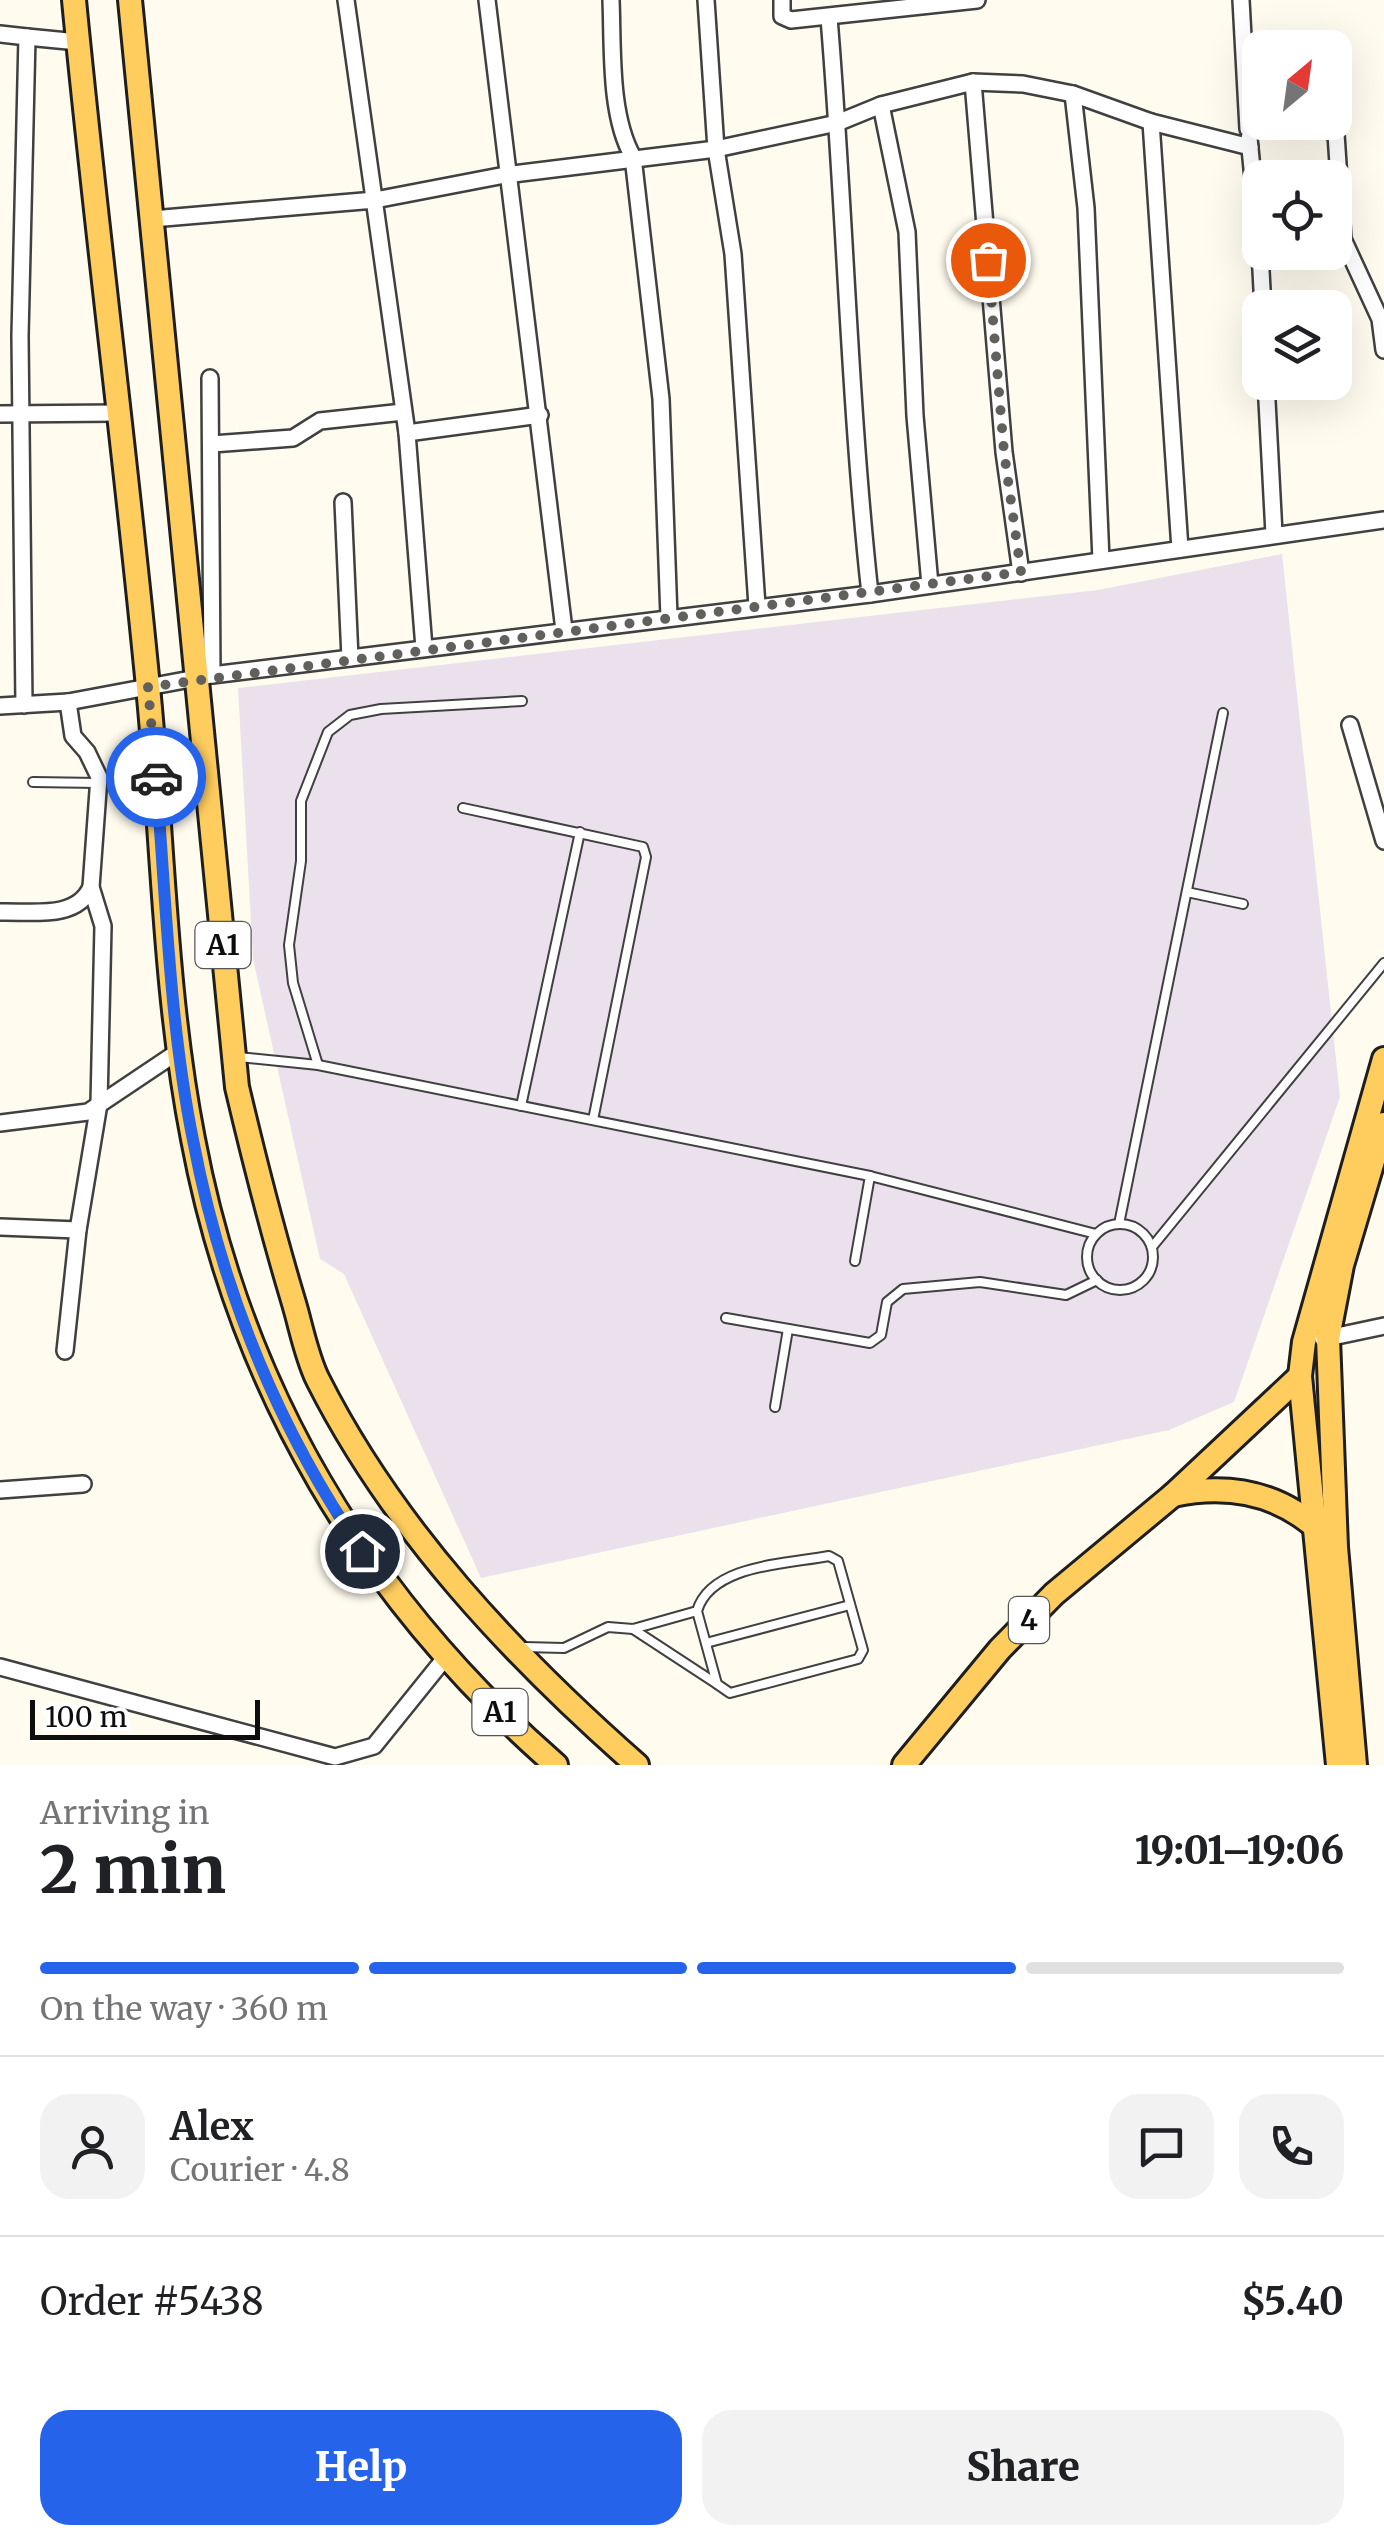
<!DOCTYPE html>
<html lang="en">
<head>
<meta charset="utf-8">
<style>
	:root { --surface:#fff; --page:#f2f2f2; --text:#202124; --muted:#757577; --line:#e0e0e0; --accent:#2563eb }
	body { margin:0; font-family:Merriweather,serif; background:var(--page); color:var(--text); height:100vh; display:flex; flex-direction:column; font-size:38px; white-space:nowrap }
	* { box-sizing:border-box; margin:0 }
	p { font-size:32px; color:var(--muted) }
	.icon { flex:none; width:55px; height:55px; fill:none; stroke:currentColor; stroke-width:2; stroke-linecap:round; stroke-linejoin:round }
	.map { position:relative; height:1765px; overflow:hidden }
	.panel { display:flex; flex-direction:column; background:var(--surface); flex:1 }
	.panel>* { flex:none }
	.needle { width:65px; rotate:29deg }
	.controls { position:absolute; left:1242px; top:30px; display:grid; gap:20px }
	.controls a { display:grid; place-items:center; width:110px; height:110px; border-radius:20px; background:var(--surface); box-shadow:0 10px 40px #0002; font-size:50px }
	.scale { position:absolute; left:30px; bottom:25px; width:230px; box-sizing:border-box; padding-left:10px; border:5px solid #0d0d0d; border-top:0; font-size:28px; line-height:35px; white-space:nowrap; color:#0d0d0d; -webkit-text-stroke:8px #fff; paint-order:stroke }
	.pin { position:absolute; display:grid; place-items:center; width:85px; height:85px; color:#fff; margin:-42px; border:5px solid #fff; border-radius:50%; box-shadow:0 2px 10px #0007 }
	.courier { position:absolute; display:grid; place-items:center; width:100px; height:100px; margin:-50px; border:8px solid #2563eb; border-radius:50%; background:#fff; color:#222; box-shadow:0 2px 12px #0007 }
	.overview em { font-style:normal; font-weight:800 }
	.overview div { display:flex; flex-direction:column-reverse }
	.overview { display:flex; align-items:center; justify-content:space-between; height:170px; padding:0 40px }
	h1 { font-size:65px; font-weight:800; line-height:75px }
	.bar { display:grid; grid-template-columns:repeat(4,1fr); gap:15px 10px; align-content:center; height:120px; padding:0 40px }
	.bar i { height:12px; border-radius:8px; background:var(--line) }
	.bar .selected { background:var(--accent) }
	.bar p { grid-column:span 4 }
	.line { display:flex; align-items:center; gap:25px; padding:0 40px; border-top:2px solid var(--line) }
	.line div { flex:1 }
	.round { display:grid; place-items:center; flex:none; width:105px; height:105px; border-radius:30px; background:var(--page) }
	.primary-button { display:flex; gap:20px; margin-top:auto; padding:20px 40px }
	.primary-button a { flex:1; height:115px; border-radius:30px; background:var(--accent); color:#fff; font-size:40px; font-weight:800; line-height:115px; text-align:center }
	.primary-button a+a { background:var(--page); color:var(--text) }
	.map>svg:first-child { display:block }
</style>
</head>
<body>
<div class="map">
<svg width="1384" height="1765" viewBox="0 0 1384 1765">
	<rect width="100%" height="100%" fill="#fffbee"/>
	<polygon fill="#ebe1ed" points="1282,554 1340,1097 1234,1402 1169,1430 481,1578 344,1274 320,1259 253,959 238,688 1098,590"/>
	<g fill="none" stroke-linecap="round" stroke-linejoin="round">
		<defs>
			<g id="lane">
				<polyline points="33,782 98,783"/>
				<polyline points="463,808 643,847 646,857 593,1120"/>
				<polyline points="1187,892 1243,904"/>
				<polyline points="239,1057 318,1065 870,1176 1096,1234"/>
				<polyline points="318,1065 293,983 289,945 301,861 301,801 328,732 350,715 381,709 522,701"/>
				<polyline points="521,1106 580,832"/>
				<polyline points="1119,1224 1223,713"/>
				<circle cx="1120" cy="1257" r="33"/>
				<polyline points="1152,1247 1384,963"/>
				<polyline points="855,1261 870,1176"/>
				<polyline points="726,1318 870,1343 881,1335 887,1302 903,1289 980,1282 1066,1295 1097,1280"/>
				<polyline points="775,1407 788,1329"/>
				<polyline points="633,1629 717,1684"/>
				<polyline points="706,1643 850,1605"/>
				<path d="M524,1647L564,1648L608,1627L633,1629L697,1611C711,1564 788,1564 829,1556L838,1561L863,1650L858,1659L730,1693L717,1684L697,1611"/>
			</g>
			<g id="street">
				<polyline points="346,0 407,433 424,648"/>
				<polyline points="487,0 564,630"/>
				<path d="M611,0C613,48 609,115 633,157L661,399L669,617"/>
				<polyline points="706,0 716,149 733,254 757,606"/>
				<polyline points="782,0 782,16 791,20 977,0"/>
				<polyline points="1241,0 1248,129 1321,127 1336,134 1343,239 1380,319 1384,350"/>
				<path d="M829,18C845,210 849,402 870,594"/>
				<polyline points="0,34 27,37 20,336 24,705"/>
				<polyline points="27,37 78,42"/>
				<polyline points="973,82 1004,452 1021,573"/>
				<polyline points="1073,94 1086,208 1101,560"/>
				<polyline points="881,105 907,232 915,416 930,585"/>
				<polyline points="1151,122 1180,549"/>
				<polyline points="1249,138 1260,251"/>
				<polyline points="152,219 375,200 505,175 716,149 837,123 881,105 973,82 1023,84 1073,94 1151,122 1250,147"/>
				<polyline points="1260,252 1263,308"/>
				<polyline points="210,378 212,675"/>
				<polyline points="1266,382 1274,534"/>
				<polyline points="0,414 118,413"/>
				<polyline points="407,433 540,415"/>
				<polyline points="212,444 293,438 320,421 403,412"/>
				<polyline points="343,502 350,658"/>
				<polyline points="0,706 68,702 212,675 870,594 1384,520"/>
				<polyline points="1350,725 1384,841"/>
				<path d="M0,912C31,911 77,920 91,887L99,777L87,752L73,736L68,702"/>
				<polyline points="0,1123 88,1112 179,1051"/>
				<polyline points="0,1227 78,1230"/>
				<polyline points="1323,1339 1384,1326"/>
				<polyline points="65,1351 78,1230 99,1104 103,926 91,887"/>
				<polyline points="0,1490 83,1484"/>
				<polyline points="0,1667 335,1757 374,1746 445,1658"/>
			</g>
			<g id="primary">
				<path d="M74,0C96,229 126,458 148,687C163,837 164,991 193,1139C240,1389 365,1598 556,1765"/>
				<path d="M130,0L237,1087C254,1159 272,1230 293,1300C301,1326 306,1356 318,1380C393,1529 513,1656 637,1765"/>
				<path d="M1173,1495C1230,1483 1280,1493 1322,1533"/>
				<polyline points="904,1765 1000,1649 1054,1594 1173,1495 1300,1376"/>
				<polyline points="1338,1765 1300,1376 1304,1342 1384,1059"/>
				<polyline points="1355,1765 1336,1547 1328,1338 1342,1265 1384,1124"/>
			</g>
		</defs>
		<use href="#lane" stroke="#404040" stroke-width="12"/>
		<use href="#street" stroke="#404040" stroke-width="20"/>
		<use href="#primary" stroke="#1e1e1e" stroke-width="28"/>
		<use href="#lane" stroke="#fff" stroke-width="8"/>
		<use href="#street" stroke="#fff" stroke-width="15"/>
		<use href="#primary" stroke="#ffcd5e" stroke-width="22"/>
	</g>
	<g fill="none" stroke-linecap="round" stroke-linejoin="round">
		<polyline stroke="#62605c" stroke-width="10" stroke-dasharray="0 18" points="156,777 148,687 1021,572 1004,452 988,260"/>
		<path stroke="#2563eb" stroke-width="12" d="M156,777C166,897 169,1021 193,1140C221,1287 277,1427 362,1551"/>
	</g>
	<g text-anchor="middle" stroke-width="10" stroke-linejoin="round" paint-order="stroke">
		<g fill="#fff" stroke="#565656" stroke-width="2.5">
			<rect x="195.5" y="922" width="55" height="46" rx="8"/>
			<rect x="1009" y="1597" width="40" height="46" rx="8"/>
			<rect x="472.5" y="1689" width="55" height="46" rx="8"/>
		</g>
		<g font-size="28" font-weight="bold" fill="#0d0d0d">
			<text x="223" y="955">A1</text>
			<text x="1029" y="1630">4</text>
			<text x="500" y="1722">A1</text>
		</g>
	</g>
</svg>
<div class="controls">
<a><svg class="needle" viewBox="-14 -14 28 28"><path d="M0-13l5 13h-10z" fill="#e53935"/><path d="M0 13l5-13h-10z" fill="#757577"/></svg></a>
<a><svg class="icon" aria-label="locate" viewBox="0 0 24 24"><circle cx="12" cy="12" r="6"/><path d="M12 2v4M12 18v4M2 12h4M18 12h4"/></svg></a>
<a><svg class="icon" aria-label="layers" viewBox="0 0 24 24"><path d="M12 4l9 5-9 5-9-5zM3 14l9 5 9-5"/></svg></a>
</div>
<div class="scale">100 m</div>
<div class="pin" style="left:988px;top:260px;background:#ea580c"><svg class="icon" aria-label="bag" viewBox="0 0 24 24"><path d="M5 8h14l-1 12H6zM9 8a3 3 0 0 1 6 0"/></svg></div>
<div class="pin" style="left:362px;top:1551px;background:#1f2937"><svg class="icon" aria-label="home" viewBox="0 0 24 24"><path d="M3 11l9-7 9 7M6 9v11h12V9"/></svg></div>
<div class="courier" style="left:156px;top:777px"><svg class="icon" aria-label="car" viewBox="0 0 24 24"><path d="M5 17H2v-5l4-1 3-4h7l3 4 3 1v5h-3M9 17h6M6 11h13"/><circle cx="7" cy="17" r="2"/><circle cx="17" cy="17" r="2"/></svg></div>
</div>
<section class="panel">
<div class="overview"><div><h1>2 min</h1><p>Arriving in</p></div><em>19:01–19:06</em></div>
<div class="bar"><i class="selected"></i><i class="selected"></i><i class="selected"></i><i></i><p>On the way · 360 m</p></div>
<div class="line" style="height:180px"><a class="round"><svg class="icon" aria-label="person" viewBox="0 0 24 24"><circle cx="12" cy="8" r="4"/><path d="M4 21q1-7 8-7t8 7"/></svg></a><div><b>Alex</b><p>Courier · 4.8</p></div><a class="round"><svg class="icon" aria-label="chat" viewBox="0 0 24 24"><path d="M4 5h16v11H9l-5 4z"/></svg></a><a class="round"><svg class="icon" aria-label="phone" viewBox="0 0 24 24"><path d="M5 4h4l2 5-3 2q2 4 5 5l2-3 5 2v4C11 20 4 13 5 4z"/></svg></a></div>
<div class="line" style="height:130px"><div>Order #5438</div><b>$5.40</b></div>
<div class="primary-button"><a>Help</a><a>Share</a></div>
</section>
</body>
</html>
